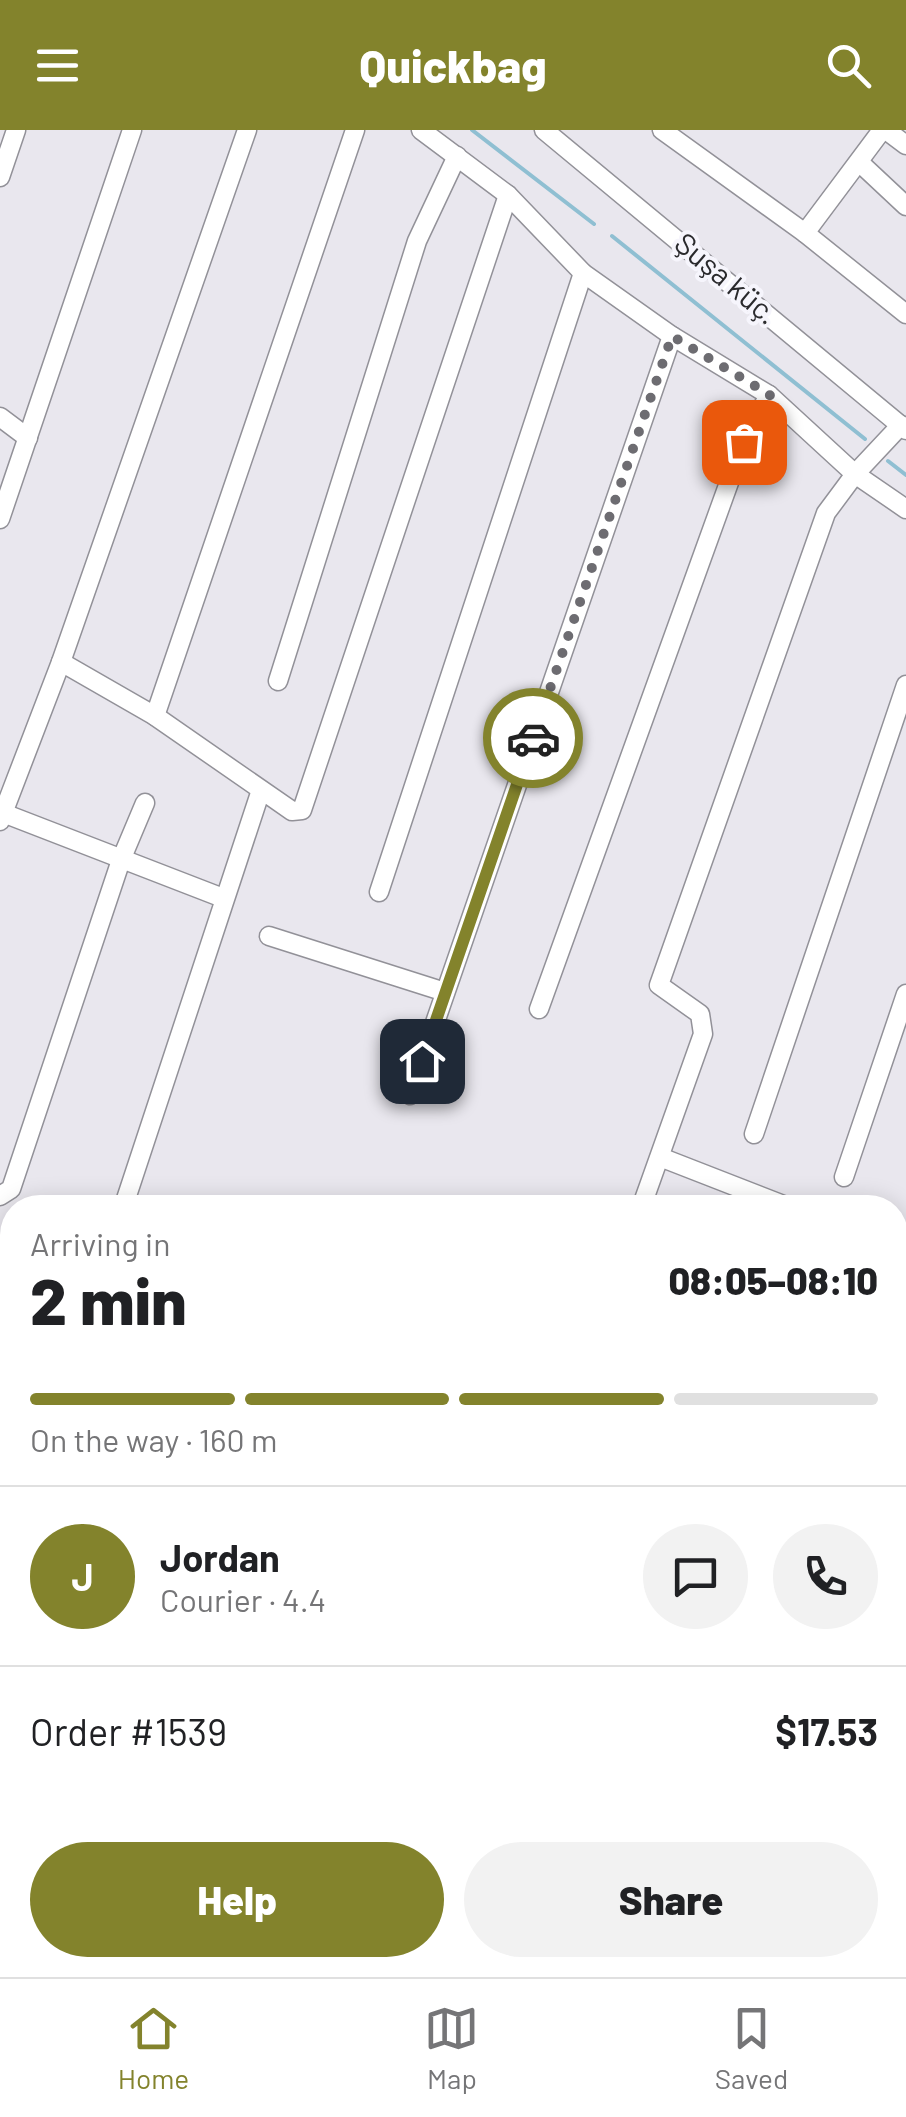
<!DOCTYPE html>
<html lang="en">
<head>
<meta charset="utf-8">
<style>
	:root { --surface:#fff; --page:#f2f2f2; --text:#202124; --muted:#757577; --line:#e0e0e0; --accent:#83832c }
	body { margin:0; font-family:Barlow,sans-serif; background:var(--page); color:var(--text); height:100vh; display:flex; flex-direction:column; font-size:38px; white-space:nowrap }
	* { box-sizing:border-box; margin:0 }
	p { font-size:32px; color:var(--muted) }
	.icon { flex:none; width:55px; height:55px; fill:none; stroke:currentColor; stroke-width:2; stroke-linecap:round; stroke-linejoin:round }
	.map { position:relative; flex:1; overflow:hidden }
	.sheet { position:absolute; left:0px; top:1065px; width:908px; height:782px; display:flex; flex-direction:column; background:var(--surface); border-radius:40px 40px 0 0; box-shadow:0 5px 25px #0003 }
	.sheet>* { flex:none }
	.pin { position:absolute; display:grid; place-items:center; width:85px; height:85px; color:#fff; margin:-42px; border-radius:20px; box-shadow:0 5px 15px #0006 }
	.courier { position:absolute; display:grid; place-items:center; width:100px; height:100px; margin:-50px; border:8px solid #83832c; border-radius:50%; background:#fff; color:#222; box-shadow:0 2px 12px #0007 }
	.head em { font-style:normal; font-weight:800 }
	.head div { display:flex; flex-direction:column-reverse }
	.head { display:flex; align-items:center; justify-content:space-between; height:170px; padding:0 30px }
	h1 { font-size:65px; font-weight:800; line-height:75px }
	.bar { display:grid; grid-template-columns:repeat(4,1fr); gap:15px 10px; align-content:center; height:120px; padding:0 30px }
	.bar i { height:12px; border-radius:8px; background:var(--line) }
	.bar .current { background:var(--accent) }
	.bar p { grid-column:span 4 }
	.line { display:flex; align-items:center; gap:25px; padding:0 30px; border-top:2px solid var(--line) }
	.line div { flex:1 }
	.round { display:grid; place-items:center; flex:none; width:105px; height:105px; border-radius:52px; background:var(--page) }
	.primary-button { display:flex; gap:20px; margin-top:auto; padding:20px 30px }
	.primary-button a { flex:1; height:115px; border-radius:60px; background:var(--accent); color:#fff; font-size:40px; font-weight:800; line-height:115px; text-align:center }
	.primary-button a+a { background:var(--page); color:var(--text) }
	header { display:flex; justify-content:space-between; align-items:center; height:130px; padding:0 30px; background:var(--accent); color:#fff; font-size:45px; font-weight:800 }
	.menu { display:flex; justify-content:space-around; align-items:center; height:140px; border-top:2px solid var(--line); background:var(--surface); font-size:28px; color:var(--muted) }
	.menu a { display:grid; justify-items:center; gap:5px }
	.menu .current { color:var(--accent) }
	.map>svg:first-child { display:block }
</style>
</head>
<body>
<header><svg class="icon" aria-label="menu" viewBox="0 0 24 24"><path d="M4 6h16M4 12h16M4 18h16"/></svg>Quickbag<svg class="icon" aria-label="search" viewBox="0 0 24 24"><circle cx="10" cy="10" r="6"/><path d="M15 15l6 6"/></svg></header>
<div class="map">
<svg width="906" height="1847" viewBox="0 0 906 1847">
	<rect width="100%" height="100%" fill="#e9e7ee"/>
	<g fill="none" stroke-linecap="round" stroke-linejoin="round">
		<g stroke="#8fbfd2" stroke-width="4">
			<polyline points="472,0 594,94"/>
			<polyline points="612,106 865,309"/>
			<polyline points="888,331 906,345"/>
		</g>
		<defs>
			<g id="minor">
				<polyline points="421,0 508,65 583,143 672,206 769,265 855,344 906,379"/>
				<polyline points="544,0 906,300"/>
				<polyline points="662,0 805,103 906,184"/>
				<polyline points="886,0 906,15"/>
				<polyline points="859,32 906,76"/>
				<polyline points="0,47 16,0"/>
				<polyline points="805,103 882,0"/>
				<polyline points="0,287 28,308"/>
				<polyline points="0,389 132,0"/>
				<polyline points="61,532 155,586 292,681 302,680 508,65"/>
				<polyline points="278,551 417,111 457,26"/>
				<polyline points="155,586 355,0"/>
				<polyline points="3,683 223,768"/>
				<polyline points="0,691 61,532 247,0"/>
				<polyline points="379,762 583,143"/>
				<polyline points="269,806 445,862"/>
				<polyline points="539,879 744,311 769,265"/>
				<polyline points="410,965 672,206"/>
				<polyline points="754,1004 906,555"/>
				<polyline points="660,1027 791,1078"/>
				<polyline points="844,1047 906,864"/>
				<polyline points="0,1066 11,1059 121,730 145,673"/>
				<polyline points="123,1078 261,660"/>
				<polyline points="641,1078 703,904 700,884 659,855 826,383 855,344 901,295"/>
				<polyline points="895,1118 906,1122"/>
				<polyline points="0,1177 12,1183"/>
				<polyline points="895,1248 906,1252"/>
				<polyline points="0,1292 12,1298"/>
				<polyline points="895,1379 906,1383"/>
				<polyline points="0,1427 12,1397"/>
				<polyline points="895,1513 906,1517"/>
				<polyline points="895,1631 906,1634"/>
				<polyline points="0,1635 12,1644"/>
				<polyline points="895,1762 906,1765"/>
				<polyline points="0,1779 9,1754"/>
				<polyline points="120,1835 137,1847"/>
				<polyline points="262,1835 278,1847"/>
				<polyline points="434,1835 462,1847"/>
				<polyline points="725,1835 756,1847"/>
				<polyline points="645,1836 646,1835"/>
				<polyline points="79,1847 83,1835"/>
				<polyline points="364,1847 368,1835"/>
				<polyline points="537,1847 541,1835"/>
				<polyline points="703,1847 707,1835"/>
			</g>
		</defs>
		<use href="#minor" stroke="#929198" stroke-width="21"/>
		<use href="#minor" stroke="#fff" stroke-width="18"/>
	</g>
	<g fill="none" stroke-linecap="round" stroke-linejoin="round">
		<polyline stroke="#6d6c71" stroke-width="10" stroke-dasharray="0 18" points="533,608 672,206 770,265 744,312"/>
		<polyline stroke="#83832c" stroke-width="12" points="422,931 533,608"/>
	</g>
	<g text-anchor="middle" stroke-width="8" stroke-linejoin="round" paint-order="stroke">
		<g font-size="30" fill="#2a2a2d" stroke="#f6f5fc">
			<text transform="translate(726 149) rotate(40)" y="10">Şuşa küç.</text>
		</g>
	</g>
</svg>
<div class="pin" style="left:744px;top:312px;background:#ea580c"><svg class="icon" aria-label="bag" viewBox="0 0 24 24"><path d="M5 8h14l-1 12H6zM9 8a3 3 0 0 1 6 0"/></svg></div>
<div class="pin" style="left:422px;top:931px;background:#1f2937"><svg class="icon" aria-label="home" viewBox="0 0 24 24"><path d="M3 11l9-7 9 7M6 9v11h12V9"/></svg></div>
<div class="courier" style="left:533px;top:608px"><svg class="icon" aria-label="car" viewBox="0 0 24 24"><path d="M5 17H2v-5l4-1 3-4h7l3 4 3 1v5h-3M9 17h6M6 11h13"/><circle cx="7" cy="17" r="2"/><circle cx="17" cy="17" r="2"/></svg></div>
<section class="sheet">
<div class="head"><div><h1>2 min</h1><p>Arriving in</p></div><em>08:05–08:10</em></div>
<div class="bar"><i class="current"></i><i class="current"></i><i class="current"></i><i></i><p>On the way · 160 m</p></div>
<div class="line" style="height:180px"><b class="round" style="background:var(--accent);color:#fff">J</b><div><b>Jordan</b><p>Courier · 4.4</p></div><a class="round"><svg class="icon" aria-label="chat" viewBox="0 0 24 24"><path d="M4 5h16v11H9l-5 4z"/></svg></a><a class="round"><svg class="icon" aria-label="phone" viewBox="0 0 24 24"><path d="M5 4h4l2 5-3 2q2 4 5 5l2-3 5 2v4C11 20 4 13 5 4z"/></svg></a></div>
<div class="line" style="height:130px"><div>Order #1539</div><b>$17.53</b></div>
<div class="primary-button"><a>Help</a><a>Share</a></div>
</section>
</div>
<nav class="menu">
<a class="current"><svg class="icon" aria-label="home" viewBox="0 0 24 24"><path d="M3 11l9-7 9 7M6 9v11h12V9"/></svg>Home</a>
<a><svg class="icon" aria-label="map" viewBox="0 0 24 24"><path d="M3 6l6-2 6 2 6-2v14l-6 2-6-2-6 2zM9 4v14M15 6v14"/></svg>Map</a>
<a><svg class="icon" aria-label="saved" viewBox="0 0 24 24"><path d="M7 4h10v16l-5-4-5 4z"/></svg>Saved</a>
</nav>
</body>
</html>
